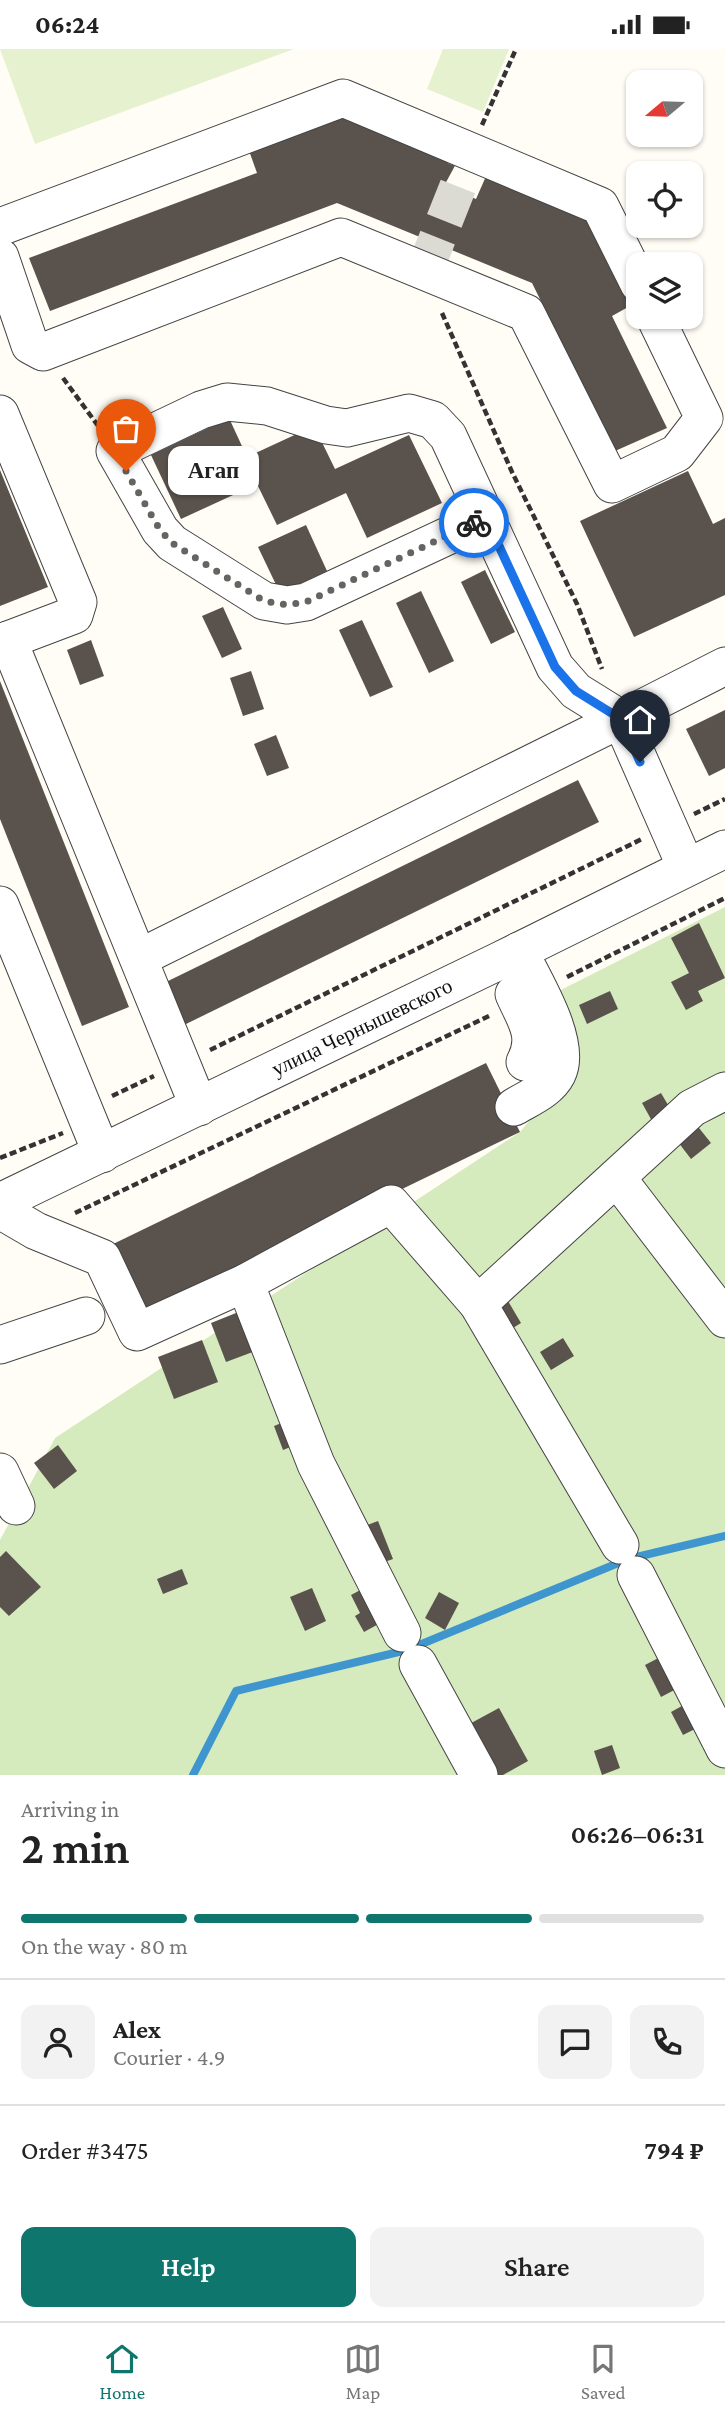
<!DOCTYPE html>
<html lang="en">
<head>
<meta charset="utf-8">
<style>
	:root { --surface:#fff; --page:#f2f2f2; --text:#222; --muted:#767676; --line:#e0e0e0; --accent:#0f766e }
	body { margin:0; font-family:"Crimson Pro",serif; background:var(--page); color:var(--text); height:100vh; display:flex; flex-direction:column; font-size:26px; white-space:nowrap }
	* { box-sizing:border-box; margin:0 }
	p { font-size:23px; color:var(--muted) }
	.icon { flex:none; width:38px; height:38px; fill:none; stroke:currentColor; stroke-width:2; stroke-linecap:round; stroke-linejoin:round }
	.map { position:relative; height:1726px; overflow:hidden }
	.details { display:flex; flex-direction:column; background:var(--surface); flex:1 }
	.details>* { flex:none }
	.needle { width:46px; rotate:251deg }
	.tools { position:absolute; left:626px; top:21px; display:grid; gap:14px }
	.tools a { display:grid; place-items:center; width:77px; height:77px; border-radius:14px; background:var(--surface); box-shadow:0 2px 5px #0004; font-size:35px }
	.pin { position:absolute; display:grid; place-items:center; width:60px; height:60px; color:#fff; margin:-72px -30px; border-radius:50% 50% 50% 0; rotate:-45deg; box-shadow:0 0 7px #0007 }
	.pin .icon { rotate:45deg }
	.courier { position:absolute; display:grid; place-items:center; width:70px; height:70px; margin:-35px; border:5px solid #1a73e8; border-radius:50%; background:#fff; color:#222; box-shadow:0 2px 9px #0007 }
	.bubble { position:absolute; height:49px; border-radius:14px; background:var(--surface); box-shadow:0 2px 5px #0004; font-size:23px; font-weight:600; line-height:49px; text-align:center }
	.overview em { font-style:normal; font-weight:600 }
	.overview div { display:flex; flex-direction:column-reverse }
	.overview { display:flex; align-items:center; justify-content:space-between; height:119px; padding:0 21px }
	h1 { font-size:46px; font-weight:600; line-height:52px }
	.bar { display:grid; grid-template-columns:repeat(4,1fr); gap:10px 7px; align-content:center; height:84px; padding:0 21px }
	.bar i { height:9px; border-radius:5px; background:var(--line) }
	.bar .active { background:var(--accent) }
	.bar p { grid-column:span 4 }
	.line { display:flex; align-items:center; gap:18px; padding:0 21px; border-top:2px solid var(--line) }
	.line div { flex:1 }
	.round { display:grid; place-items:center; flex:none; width:74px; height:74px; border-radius:14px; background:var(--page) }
	.button { display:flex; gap:14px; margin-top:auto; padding:14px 21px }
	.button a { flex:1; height:80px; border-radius:14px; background:var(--accent); color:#fff; font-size:28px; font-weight:600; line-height:80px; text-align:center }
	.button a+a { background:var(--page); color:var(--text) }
	.status { display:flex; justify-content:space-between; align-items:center; height:49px; padding:0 35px; background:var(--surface); direction:ltr }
	.status svg { height:19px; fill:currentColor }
	.tab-bar { display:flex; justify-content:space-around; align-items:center; height:98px; border-top:2px solid var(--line); background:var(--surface); font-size:19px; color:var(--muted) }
	.tab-bar a { display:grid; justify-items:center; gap:4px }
	.tab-bar .active { color:var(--accent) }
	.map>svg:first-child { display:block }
</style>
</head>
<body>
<div class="status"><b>06:24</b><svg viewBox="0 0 49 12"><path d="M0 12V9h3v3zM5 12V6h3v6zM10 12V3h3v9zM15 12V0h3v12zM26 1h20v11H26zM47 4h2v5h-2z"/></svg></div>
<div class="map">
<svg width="725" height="1726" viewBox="0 0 725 1726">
	<rect width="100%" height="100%" fill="#fffdf5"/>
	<polygon fill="#d5ebbd" points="725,858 725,1726 0,1726 0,1491 55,1389 520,1083 574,1018 545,949"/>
	<g fill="#e6f2cf">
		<polygon points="0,0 294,0 35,95"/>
		<polygon points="443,0 509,0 483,63 427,40"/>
	</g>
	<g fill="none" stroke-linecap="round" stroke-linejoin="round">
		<polyline stroke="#3f96cf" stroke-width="8" points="193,1726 236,1642 407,1601 628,1510 725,1487"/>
	</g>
	<g fill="#5a524d">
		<polygon points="336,66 457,113 444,137 476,150 487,125 594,168 639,252 612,267 667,379 615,402 532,234 337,154 50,262 29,209 257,124 247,96"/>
		<polygon points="229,369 247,408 314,377 335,420 409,386 442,454 367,489 346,444 277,476 257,435 181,470 151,406"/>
		<polygon points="0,421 48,538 0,557"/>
		<polygon points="688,422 713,475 725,469 725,546 634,588 580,472"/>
		<polygon points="306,476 327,522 280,544 258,498"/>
		<polygon points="485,521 515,583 491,595 461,533"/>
		<polygon points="421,542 454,612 429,624 396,554"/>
		<polygon points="223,558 242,600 222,609 202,567"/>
		<polygon points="362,571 393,638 370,648 339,581"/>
		<polygon points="91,591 104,627 80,636 67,601"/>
		<polygon points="251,622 264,660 243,667 230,629"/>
		<polygon points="0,632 129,958 82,977 0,770"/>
		<polygon points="725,661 725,719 709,727 686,680"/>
		<polygon points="276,686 289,719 267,727 254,695"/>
		<polygon points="578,731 599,773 184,976 164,934"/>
		<polygon points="699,874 725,929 698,942 703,952 686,961 671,933 689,924 671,889"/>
		<polygon points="610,942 618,960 587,975 579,956"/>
		<polygon points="486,1014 520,1083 142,1266 109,1197"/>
		<polygon points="661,1044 671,1061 652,1072 642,1054"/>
		<polygon points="695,1074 711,1094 691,1110 675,1089"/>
		<polygon points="508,1252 521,1274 503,1285 490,1262"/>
		<polygon points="246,1260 261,1300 226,1313 211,1274"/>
		<polygon points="563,1289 574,1307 551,1321 540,1303"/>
		<polygon points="202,1291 218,1333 174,1350 158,1308"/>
		<polygon points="289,1371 298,1395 283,1401 274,1377"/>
		<polygon points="58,1396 77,1422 54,1440 34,1414"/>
		<polygon points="378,1472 393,1510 376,1516 362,1478"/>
		<polygon points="6,1502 41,1538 9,1567 0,1558 0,1508"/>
		<polygon points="182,1520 188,1535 163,1545 157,1530"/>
		<polygon points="366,1538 384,1572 364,1583 355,1567 360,1564 351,1546"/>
		<polygon points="312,1539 326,1572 305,1582 290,1548"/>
		<polygon points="439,1543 459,1554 445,1581 425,1569"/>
		<polygon points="666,1605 682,1637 661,1648 645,1616"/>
		<polygon points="691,1652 703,1676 683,1686 671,1663"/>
		<polygon points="499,1659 528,1712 503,1726 487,1726 462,1679"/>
		<polygon points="612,1696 620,1719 602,1726 594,1702"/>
	</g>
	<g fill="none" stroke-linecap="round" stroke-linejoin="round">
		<polyline stroke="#dbdad3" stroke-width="37" stroke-dasharray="37 18" stroke-linecap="butt" points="424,223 472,102"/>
		<defs>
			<g id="minor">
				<polyline points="0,178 343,49 600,157 639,235"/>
				<polyline points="0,208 30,296 43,303 341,188 526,264 612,435 677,404 704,369 655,268"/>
				<polyline points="0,365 78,553 74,566 8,591"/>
				<polyline points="486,469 306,553 287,556 264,552 172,494 160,481 115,402 201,361 227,353 267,357 326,376 347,379 409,364 433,371 448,387 555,618 576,642 621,670"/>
				<polyline points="0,595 8,591 199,1058"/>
				<polyline points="686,818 621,670 725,617"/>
				<polyline points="0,856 102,1105"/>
				<polyline points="139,909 621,670"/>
				<path d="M514,945C525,970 539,987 525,1013"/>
				<path d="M514,1058C529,1049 549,1041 557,1025C573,994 533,931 519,902"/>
				<polyline points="617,1129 725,1270"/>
				<path id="s1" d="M0,1153L499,912L725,800"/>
				<polyline points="0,1161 36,1182 102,1209 137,1283 245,1234 391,1155 478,1255 620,1496"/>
				<polyline points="245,1234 316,1415 402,1584"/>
				<polyline points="478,1255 692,1059 725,1042"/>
				<polyline points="0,1296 86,1267"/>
				<polyline points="0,1423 16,1457"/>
				<polyline points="636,1526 725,1700"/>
				<polyline points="418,1615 479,1726"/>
			</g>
		</defs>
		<use href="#minor" stroke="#444" stroke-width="39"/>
		<g stroke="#333" stroke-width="4.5" stroke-dasharray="7 3.5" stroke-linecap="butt">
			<polyline points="482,76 516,0"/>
			<polyline points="442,264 512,423 577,555 602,620"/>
			<polyline points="63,329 99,378"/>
			<polyline points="694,765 725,750"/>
			<polyline points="567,928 725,849"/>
			<polyline points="210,1001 642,790"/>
			<polyline points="112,1047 154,1027"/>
			<polyline points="0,1109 63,1084"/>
			<polyline points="75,1164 491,966"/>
		</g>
		<use href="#minor" stroke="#fff" stroke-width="37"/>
	</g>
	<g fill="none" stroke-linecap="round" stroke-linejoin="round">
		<polyline stroke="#646461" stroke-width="7" stroke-dasharray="0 12.6" points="126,422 160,481 172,494 264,552 287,556 306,553 474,474"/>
		<polyline stroke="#1a73e8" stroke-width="9" points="474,474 486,469 555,618 576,642 621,670 640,713"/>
	</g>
	<g text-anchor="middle" stroke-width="7" stroke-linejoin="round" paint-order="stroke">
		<g font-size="21" fill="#111" stroke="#fff">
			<text dy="7" stroke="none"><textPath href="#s1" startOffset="402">улица Чернышевского</textPath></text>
		</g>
	</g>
</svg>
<div class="tools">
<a><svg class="needle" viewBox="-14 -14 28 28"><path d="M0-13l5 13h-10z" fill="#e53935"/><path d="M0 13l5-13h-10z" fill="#767676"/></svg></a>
<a><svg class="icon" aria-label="locate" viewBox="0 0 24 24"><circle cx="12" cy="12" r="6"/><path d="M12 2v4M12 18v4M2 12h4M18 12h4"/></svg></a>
<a><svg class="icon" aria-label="layers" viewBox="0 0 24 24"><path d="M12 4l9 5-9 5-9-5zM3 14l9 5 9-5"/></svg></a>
</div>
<div class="pin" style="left:126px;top:422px;background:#ea580c"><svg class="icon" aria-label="bag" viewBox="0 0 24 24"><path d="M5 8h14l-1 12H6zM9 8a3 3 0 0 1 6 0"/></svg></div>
<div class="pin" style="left:640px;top:713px;background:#1f2937"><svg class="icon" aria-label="home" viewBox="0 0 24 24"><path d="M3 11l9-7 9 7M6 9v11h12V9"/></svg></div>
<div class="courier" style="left:474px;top:474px"><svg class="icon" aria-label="bike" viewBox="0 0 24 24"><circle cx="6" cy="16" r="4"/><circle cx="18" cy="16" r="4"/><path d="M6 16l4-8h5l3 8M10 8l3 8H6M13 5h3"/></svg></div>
<div class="bubble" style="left:168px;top:397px;width:91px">Агап</div>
</div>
<section class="details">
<div class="overview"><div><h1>2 min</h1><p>Arriving in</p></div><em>06:26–06:31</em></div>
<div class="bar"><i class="active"></i><i class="active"></i><i class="active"></i><i></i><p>On the way · 80 m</p></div>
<div class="line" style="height:126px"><a class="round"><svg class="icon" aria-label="person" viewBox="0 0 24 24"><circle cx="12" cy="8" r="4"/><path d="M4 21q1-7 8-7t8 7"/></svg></a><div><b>Alex</b><p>Courier · 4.9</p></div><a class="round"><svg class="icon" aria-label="chat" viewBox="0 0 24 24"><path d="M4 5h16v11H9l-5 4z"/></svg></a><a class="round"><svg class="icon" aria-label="phone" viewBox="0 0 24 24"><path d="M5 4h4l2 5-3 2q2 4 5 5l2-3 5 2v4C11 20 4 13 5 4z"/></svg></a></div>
<div class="line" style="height:91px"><div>Order #3475</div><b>794 ₽</b></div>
<div class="button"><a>Help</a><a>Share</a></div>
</section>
<nav class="tab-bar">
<a class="active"><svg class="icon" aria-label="home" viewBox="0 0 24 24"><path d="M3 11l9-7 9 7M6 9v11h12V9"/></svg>Home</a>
<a><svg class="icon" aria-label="map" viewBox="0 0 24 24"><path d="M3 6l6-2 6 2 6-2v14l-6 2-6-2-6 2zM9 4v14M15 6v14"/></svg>Map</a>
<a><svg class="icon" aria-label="saved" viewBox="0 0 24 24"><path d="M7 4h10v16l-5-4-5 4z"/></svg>Saved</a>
</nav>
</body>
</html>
